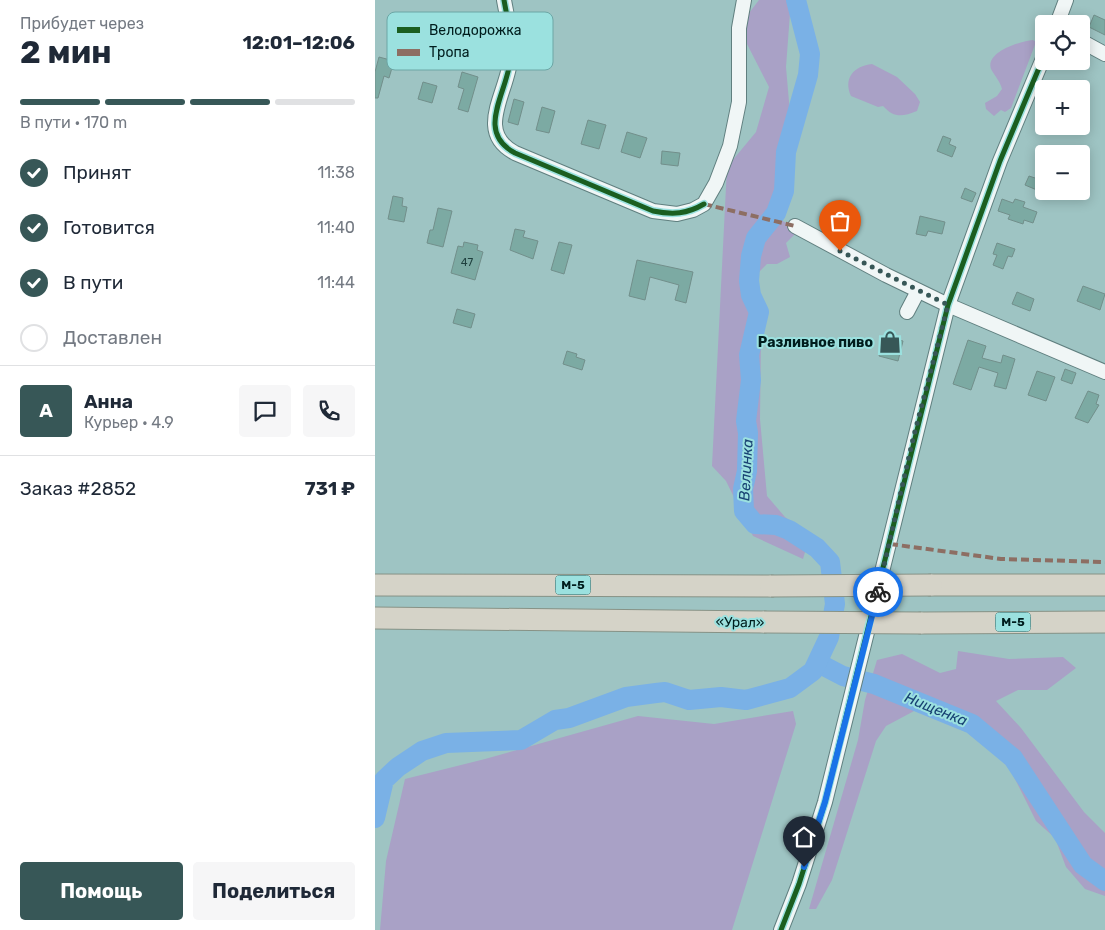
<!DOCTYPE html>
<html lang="ru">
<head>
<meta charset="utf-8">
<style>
	:root { --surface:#fff; --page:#f6f6f7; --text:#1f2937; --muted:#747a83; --line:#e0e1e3; --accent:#375757 }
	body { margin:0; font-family:Rubik,sans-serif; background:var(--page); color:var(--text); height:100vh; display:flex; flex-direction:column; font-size:19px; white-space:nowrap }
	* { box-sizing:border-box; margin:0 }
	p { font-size:16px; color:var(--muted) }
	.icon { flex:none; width:28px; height:28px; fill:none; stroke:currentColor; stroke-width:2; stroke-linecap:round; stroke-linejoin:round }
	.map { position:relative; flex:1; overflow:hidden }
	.panel { display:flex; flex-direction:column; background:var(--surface); width:375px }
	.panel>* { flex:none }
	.fabs { position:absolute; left:660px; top:15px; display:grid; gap:10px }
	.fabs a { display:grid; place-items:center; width:55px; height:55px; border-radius:5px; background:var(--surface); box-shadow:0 2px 12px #0003; font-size:25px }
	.pin { position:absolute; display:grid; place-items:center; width:42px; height:42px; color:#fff; margin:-51px -21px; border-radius:50% 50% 50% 0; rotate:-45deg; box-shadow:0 0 5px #0007 }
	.pin .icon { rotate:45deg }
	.courier { position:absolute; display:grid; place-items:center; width:50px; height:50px; margin:-25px; border:4px solid #1a73e8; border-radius:50%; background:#fff; color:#222; box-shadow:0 1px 6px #0007 }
	.head em { font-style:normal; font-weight:700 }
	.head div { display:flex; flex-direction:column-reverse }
	.head { display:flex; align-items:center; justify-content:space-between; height:85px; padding:0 20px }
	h1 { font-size:32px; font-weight:700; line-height:38px }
	.bar { display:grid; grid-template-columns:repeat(4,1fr); gap:8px 5px; align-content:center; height:60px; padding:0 20px }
	.bar i { height:6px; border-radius:4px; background:var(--line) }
	.bar .on { background:var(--accent) }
	.bar p { grid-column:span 4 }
	.line { display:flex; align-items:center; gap:12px; padding:0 20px; border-top:1px solid var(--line) }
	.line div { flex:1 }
	.round { display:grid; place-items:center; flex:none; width:52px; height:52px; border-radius:5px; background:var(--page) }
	ol { padding:0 20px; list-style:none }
	li { display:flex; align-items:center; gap:15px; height:55px }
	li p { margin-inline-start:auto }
	li .icon { padding:5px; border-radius:50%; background:var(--accent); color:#fff; stroke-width:4 }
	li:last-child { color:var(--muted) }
	li i { width:28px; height:28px; border:2px solid var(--line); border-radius:50% }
	.cta { display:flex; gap:10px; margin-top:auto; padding:10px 20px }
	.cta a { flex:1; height:58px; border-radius:5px; background:var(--accent); color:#fff; font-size:20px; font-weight:700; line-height:58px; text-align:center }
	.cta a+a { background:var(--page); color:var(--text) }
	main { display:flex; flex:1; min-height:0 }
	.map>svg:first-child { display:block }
</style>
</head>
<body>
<main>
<section class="panel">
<div class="head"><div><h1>2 мин</h1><p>Прибудет через</p></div><em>12:01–12:06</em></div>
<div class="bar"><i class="on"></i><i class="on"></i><i class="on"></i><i></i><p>В пути · 170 m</p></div>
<ol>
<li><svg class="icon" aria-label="check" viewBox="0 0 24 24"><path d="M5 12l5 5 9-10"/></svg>Принят<p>11:38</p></li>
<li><svg class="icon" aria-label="check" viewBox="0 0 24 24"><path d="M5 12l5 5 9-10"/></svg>Готовится<p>11:40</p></li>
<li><svg class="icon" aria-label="check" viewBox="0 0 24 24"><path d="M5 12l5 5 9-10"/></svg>В пути<p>11:44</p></li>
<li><i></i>Доставлен</li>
</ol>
<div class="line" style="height:90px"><b class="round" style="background:var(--accent);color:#fff">А</b><div><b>Анна</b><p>Курьер · 4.9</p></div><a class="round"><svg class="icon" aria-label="chat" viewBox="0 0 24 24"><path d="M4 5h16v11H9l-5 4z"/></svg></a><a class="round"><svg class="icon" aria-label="phone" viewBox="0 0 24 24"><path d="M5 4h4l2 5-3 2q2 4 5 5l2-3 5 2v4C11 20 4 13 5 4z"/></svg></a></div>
<div class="line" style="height:65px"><div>Заказ #2852</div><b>731 ₽</b></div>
<div class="cta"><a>Помощь</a><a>Поделиться</a></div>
</section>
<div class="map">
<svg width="730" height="930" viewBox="0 0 730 930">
	<rect width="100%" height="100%" fill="#9ec4c3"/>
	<g fill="#a9a1c6">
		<polygon points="384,0 416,0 411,67 418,148 406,220 424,230 411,243 415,257 402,264 392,264 383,273 386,334 385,419 392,496 410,517 435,535 428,559 378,536 351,481 337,466 352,167 381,132 394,87 372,44 371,17"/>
		<path d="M658,40L661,42L636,108L630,112L626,110L619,116L611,109L610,103L622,96L627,89C625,81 619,75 616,69C610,52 646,41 658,40Z"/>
		<path d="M497,64L522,77L540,94L545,102L542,111C527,117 519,118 508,106L503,107L476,96C468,78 479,66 497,64Z"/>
		<polygon points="583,651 634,659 688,657 701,668 672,690 643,690 621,701 646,728 709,812 730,833 730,896 710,889 691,867 680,838 661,821 635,769 625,759 588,729 541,710 511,726 501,741 457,880 441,909 434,909 483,740 490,700 502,660 527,654 565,673 581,669"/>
		<polygon points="418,711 421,724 357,930 5,930 11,861 30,779 110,759 263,716 339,724"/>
	</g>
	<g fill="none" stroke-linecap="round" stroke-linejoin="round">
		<g stroke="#7ab1e6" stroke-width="20">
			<polyline points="443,663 468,676 499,684 597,724 638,758 708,865 730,881"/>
			<polyline points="0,818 9,780 23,767 47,751 71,743 146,740 180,720 194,718 251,697 281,693 290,692 314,700 346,697 371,700 415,688 438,671 454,637 460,604 455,562 442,548 414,530 401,525 380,524 369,511 368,489 372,471 373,433 371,421 376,380 374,355 384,312 376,295 374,281 376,256 381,238 401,213 409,191 411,152 433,75 435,54 421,0"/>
		</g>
	</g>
	<g fill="#7caaa3" stroke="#728f8b">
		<polygon points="719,15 730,20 730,35 714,27"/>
		<polygon points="4,57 19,61 14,78 9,76 3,98 0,98 0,72"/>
		<polygon points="87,72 103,77 93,112 83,109 89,89 83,87"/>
		<polygon points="48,82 62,86 57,103 43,99"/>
		<polygon points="139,99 149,102 143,125 133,122"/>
		<polygon points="167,107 180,111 174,133 161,130"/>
		<polygon points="213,120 231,125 224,149 206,144"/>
		<polygon points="252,132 272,138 265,158 246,152"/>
		<polygon points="568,136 576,139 574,144 581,147 577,157 562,151"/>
		<polygon points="287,151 305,153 303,166 286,164"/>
		<polygon points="654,176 669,181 669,193 650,185"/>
		<polygon points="590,188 601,193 597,202 586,198"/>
		<polygon points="18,196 28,198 27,206 32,207 29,222 13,219"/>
		<polygon points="627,199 638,203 640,199 650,202 648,207 662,212 658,223 649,220 648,224 633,219 635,215 623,211"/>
		<polygon points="63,208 77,211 68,247 52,243 55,230 58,230"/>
		<polygon points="545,216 570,222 567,234 553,231 551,236 541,234"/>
		<polygon points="140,229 150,231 148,237 163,241 158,259 135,250"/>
		<polygon points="89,242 103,245 102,250 108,252 100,280 76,273 83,246 88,247"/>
		<polygon points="184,242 197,245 189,274 176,270"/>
		<polygon points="622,243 640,249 637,257 633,256 628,269 618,265 622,255 618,254"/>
		<polygon points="262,260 318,272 311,303 300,300 304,285 275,277 270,300 254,296"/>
		<polygon points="708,286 730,294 725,310 702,301"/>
		<polygon points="642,292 659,299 655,311 637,304"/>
		<polygon points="82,309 100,314 96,328 78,323"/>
		<polygon points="509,336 528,341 523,361 504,356"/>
		<polygon points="593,340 611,346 607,358 626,363 628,355 640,359 631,389 619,386 623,373 604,367 596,390 578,384"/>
		<polygon points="192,351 202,354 201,357 210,360 207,370 188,364"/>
		<polygon points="690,369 701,373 697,384 686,380"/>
		<polygon points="662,371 680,377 671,401 653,395"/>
		<polygon points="713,391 724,395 721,404 724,405 713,423 700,418"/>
	</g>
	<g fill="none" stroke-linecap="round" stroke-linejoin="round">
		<defs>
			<g id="minor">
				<path d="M129,0C132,17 137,37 136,54C135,90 98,131 140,153L278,211L302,214L318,210L329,204L341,183L355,146L364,102V28L369,0"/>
				<polyline points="682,24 691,0"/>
				<polyline points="706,41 730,54"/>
				<polyline points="420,226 511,275 573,305 730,372"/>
				<polyline points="532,312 543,291"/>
				<polyline points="406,930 424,884 450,802 573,305 625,161 669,56"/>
			</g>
			<g id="highway">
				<polyline points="0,585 396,586"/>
				<polyline points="556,585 730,585"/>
				<polyline points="0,618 389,622"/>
				<polyline points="546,623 730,622"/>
			</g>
		</defs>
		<use href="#minor" stroke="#607f7f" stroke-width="16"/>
		<use href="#highway" stroke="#879286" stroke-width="23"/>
		<use href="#minor" stroke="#f0f6f6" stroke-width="14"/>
		<use href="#highway" stroke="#d5d3c8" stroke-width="21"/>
		<defs>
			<g id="highway-bridge">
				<polyline points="396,586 556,585"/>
				<polyline points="389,622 546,623"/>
			</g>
		</defs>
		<use href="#highway-bridge" stroke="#879286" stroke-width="23" stroke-linecap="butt"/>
		<use href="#highway-bridge" stroke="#d5d3c8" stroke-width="21"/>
		<g stroke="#8d6e63" stroke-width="4" stroke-dasharray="8 4" stroke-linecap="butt">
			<polyline points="329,204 420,226"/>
			<polyline points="515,544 626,559 730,562"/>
		</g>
		<defs>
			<g id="cycleway">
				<path d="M129,0C132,17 137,37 136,54C135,90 98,131 140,153L278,211C298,215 312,214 329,204"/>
				<polyline points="406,930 424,884 450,802 573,305 625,161 669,56"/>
			</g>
		</defs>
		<use href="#cycleway" stroke="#9be1df" stroke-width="8"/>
		<use href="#cycleway" stroke="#1b5e20" stroke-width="5"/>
	</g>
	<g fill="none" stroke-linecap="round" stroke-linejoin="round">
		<polyline stroke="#375757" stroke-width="5" stroke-dasharray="0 9" points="465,251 573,305 538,439 503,592"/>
		<polyline stroke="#1a73e8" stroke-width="6" points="429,867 450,802 503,592"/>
	</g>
	<defs>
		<symbol id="shop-bare" viewBox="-9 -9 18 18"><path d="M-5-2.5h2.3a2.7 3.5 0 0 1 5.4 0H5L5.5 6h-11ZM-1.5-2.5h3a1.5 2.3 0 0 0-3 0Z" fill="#375757" stroke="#9be1df" stroke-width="2.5" paint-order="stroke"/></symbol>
	</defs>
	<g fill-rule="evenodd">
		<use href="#shop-bare" x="499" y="326" width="32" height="32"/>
	</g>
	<g text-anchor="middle" stroke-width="4" stroke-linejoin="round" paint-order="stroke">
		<g font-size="11" fill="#1f403e">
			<text x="92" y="266">47</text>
		</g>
		<g fill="#9be1df" stroke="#2e5857" stroke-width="1">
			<rect x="180.5" y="575.5" width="35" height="19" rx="4"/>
			<rect x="620.5" y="612.5" width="35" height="19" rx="4"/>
		</g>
		<g font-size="12" font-weight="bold" fill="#001d1d">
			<text x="198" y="589">М-5</text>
			<text x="638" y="626">М-5</text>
		</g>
		<g font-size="14" font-weight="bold" fill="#001d1d" stroke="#9be1df" text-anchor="end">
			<text x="498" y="347">Разливное пиво</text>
		</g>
		<g font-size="14" fill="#001d1d" stroke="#9be1df">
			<text transform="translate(365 622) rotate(1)" y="5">«Урал»</text>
		</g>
		<g font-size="15" font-style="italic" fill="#184273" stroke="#9be1df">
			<text transform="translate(371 470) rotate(-87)" y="5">Велинка</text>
			<text transform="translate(561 709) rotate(22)" y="5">Нищенка</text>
		</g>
	</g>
	<rect x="12" y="12" width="166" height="58" rx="8" fill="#9be1df" stroke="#6ca6a5" stroke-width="1"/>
	<rect x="22" y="27" width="23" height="6" fill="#1b5e20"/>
	<rect x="22" y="49" width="23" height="7" fill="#8d6e63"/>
	<g font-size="14" fill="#001d1d">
		<text x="54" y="35">Велодорожка</text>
		<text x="54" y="57">Тропа</text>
	</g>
</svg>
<div class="fabs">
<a><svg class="icon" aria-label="locate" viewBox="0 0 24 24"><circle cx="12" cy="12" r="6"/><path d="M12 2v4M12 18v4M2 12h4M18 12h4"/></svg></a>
<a>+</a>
<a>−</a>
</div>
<div class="pin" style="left:465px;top:251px;background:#ea580c"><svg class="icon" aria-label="bag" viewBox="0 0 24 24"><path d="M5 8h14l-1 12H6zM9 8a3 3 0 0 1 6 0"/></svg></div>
<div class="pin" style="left:429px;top:867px;background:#1f2937"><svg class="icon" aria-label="home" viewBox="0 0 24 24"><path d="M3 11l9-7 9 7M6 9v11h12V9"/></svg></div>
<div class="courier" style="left:503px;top:592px"><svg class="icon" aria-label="bike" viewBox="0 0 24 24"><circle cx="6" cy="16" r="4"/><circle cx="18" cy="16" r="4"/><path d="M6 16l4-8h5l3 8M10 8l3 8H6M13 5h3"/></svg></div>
</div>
</main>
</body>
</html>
